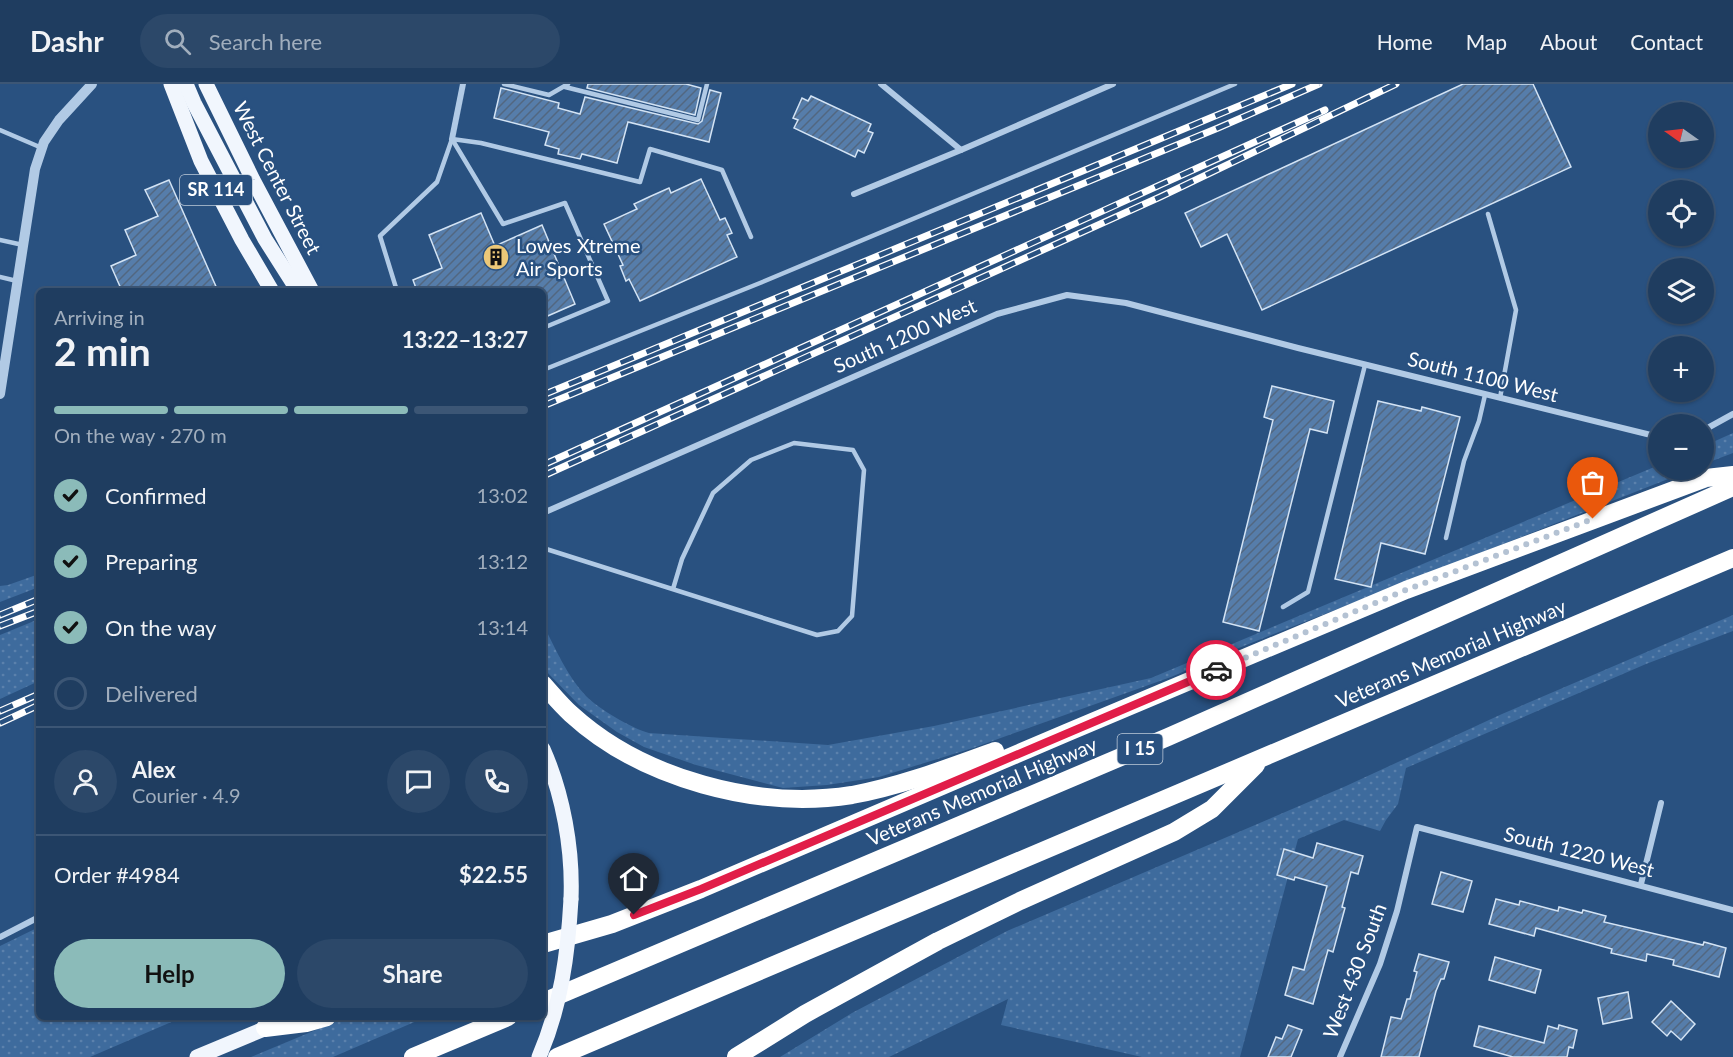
<!DOCTYPE html>
<html lang="en">
<head>
<meta charset="utf-8">
<style>
	:root { --surface:#1f3d60; --page:#2c4869; --text:#f1f3f6; --muted:#a1aebd; --line:#3c5675; --accent:#8bbbb9 }
	body { margin:0; font-family:Lato,sans-serif; background:var(--page); color:var(--text); height:100vh; display:flex; flex-direction:column; font-size:22px; white-space:nowrap }
	* { box-sizing:border-box; margin:0 }
	p { font-size:20px; color:var(--muted) }
	.icon { flex:none; width:33px; height:33px; fill:none; stroke:currentColor; stroke-width:2; stroke-linecap:round; stroke-linejoin:round }
	.map { position:relative; flex:1; overflow:hidden }
	.panel { position:absolute; left:36px; top:204px; width:510px; height:732px; display:flex; flex-direction:column; background:var(--surface); border-radius:9px; box-shadow:0 2px 4px #0004,0 0 0 2px var(--line) }
	.panel>* { flex:none }
	.needle { width:39px; rotate:284deg }
	.buttons { position:absolute; left:1648px; top:18px; display:grid; gap:12px }
	.buttons a { display:grid; place-items:center; width:66px; height:66px; border-radius:50%; background:var(--surface); box-shadow:0 2px 4px #0004,0 0 0 2px var(--line); font-size:30px }
	.pin { position:absolute; display:grid; place-items:center; width:51px; height:51px; color:#fff; margin:-62px -26px; border-radius:50% 50% 50% 0; rotate:-45deg; box-shadow:0 0 6px #0007 }
	.pin .icon { rotate:45deg }
	.courier { position:absolute; display:grid; place-items:center; width:60px; height:60px; margin:-30px; border:4px solid #e11d48; border-radius:50%; background:#fff; color:#222; box-shadow:0 2px 8px #0007 }
	.summary em { font-style:normal; font-weight:700 }
	.summary div { display:flex; flex-direction:column-reverse }
	.summary { display:flex; align-items:center; justify-content:space-between; height:102px; padding:0 18px }
	h1 { font-size:39px; font-weight:700; line-height:45px }
	.bar { display:grid; grid-template-columns:repeat(4,1fr); gap:9px 6px; align-content:center; height:72px; padding:0 18px }
	.bar i { height:8px; border-radius:4px; background:var(--line) }
	.bar .on { background:var(--accent) }
	.bar p { grid-column:span 4 }
	.line { display:flex; align-items:center; gap:15px; padding:0 18px; border-top:2px solid var(--line) }
	.line div { flex:1 }
	.round { display:grid; place-items:center; flex:none; width:63px; height:63px; border-radius:32px; background:var(--page) }
	ol { padding:0 18px; list-style:none }
	li { display:flex; align-items:center; gap:18px; height:66px }
	li p { margin-inline-start:auto }
	li .icon { padding:6px; border-radius:50%; background:var(--accent); color:#111; stroke-width:4 }
	li:last-child { color:var(--muted) }
	li i { width:33px; height:33px; border:3px solid var(--line); border-radius:50% }
	.button { display:flex; gap:12px; margin-top:auto; padding:12px 18px }
	.button a { flex:1; height:69px; border-radius:36px; background:var(--accent); color:#111; font-size:24px; font-weight:700; line-height:69px; text-align:center }
	.button a+a { background:var(--page); color:var(--text) }
	header { display:flex; align-items:center; gap:36px; box-sizing:border-box; height:84px; padding:0 30px; background:var(--surface); border-bottom:2px solid var(--line) }
	header strong { font-size:28px }
	nav { display:flex; gap:33px; margin-inline-start:auto; font-size:21px }
	.search { width:420px; height:54px; background:var(--page); display:flex; align-items:center; gap:15px; box-sizing:border-box; padding:0 21px; border-radius:33px; color:var(--muted); font-size:22px }
	.map>svg:first-child { display:block }
</style>
</head>
<body>
<header>
<strong>Dashr</strong>
<div class="search"><svg class="icon" aria-label="search" viewBox="0 0 24 24"><circle cx="10" cy="10" r="6"/><path d="M15 15l6 6"/></svg>Search here</div>
<nav><a>Home</a><a>Map</a><a>About</a><a>Contact</a></nav>
</header>
<div class="map">
<svg width="1733" height="973" viewBox="0 0 1733 973">
	<defs>
		<pattern id="grass-dots" width="8" height="8" patternUnits="userSpaceOnUse" patternTransform="scale(1.5)"><rect width="8" height="8" fill="#3e6b9d"/><path d="M2 2h.1M6 6h.1" fill="none" stroke="#5b81ac" stroke-width="1.8" stroke-linecap="round"/></pattern>
		<pattern id="building-hatch" width="6" height="6" patternUnits="userSpaceOnUse" patternTransform="scale(1.5)"><rect width="6" height="6" fill="#567daa"/><path d="M-1 1l2-2M0 6l6-6M5 7l2-2" fill="none" stroke="#526780"/></pattern>
	</defs>
	<rect width="100%" height="100%" fill="#295180"/>
	<g fill="url(#grass-dots)">
		<polygon points="1733,349 1733,369 1704,380 1704,362"/>
		<path d="M1659,381V386H1691L1246,561L1171,593L973,664L879,693L827,701L783,704L696,681L644,663L617,648L579,621L543,584V540C555,564 567,592 586,612C597,624 633,645 649,649L828,661L934,642L1151,594Z"/>
		<polygon points="39,490 39,503 0,518 0,502 8,501"/>
		<polygon points="1733,531 1733,547 1646,580 1406,684 1398,720 1386,736 1380,747 1344,736 1298,755 1240,973 1142,973 1001,941 1008,915 889,973 780,973 852,929 1007,847 1346,702 1502,630"/>
		<polygon points="39,535 39,597 0,615 0,551"/>
		<polygon points="39,843 39,933 183,933 90,973 0,973 0,862"/>
		<polygon points="347,933 426,933 333,973 251,973"/>
	</g>
	<g fill="url(#building-hatch)" stroke="#d3e3f4" stroke-width="1.5">
		<polygon points="588,0 686,0 701,4 695,31 587,4"/>
		<polygon points="1463,0 1533,0 1571,83 1262,226 1227,150 1201,163 1185,129"/>
		<polygon points="501,4 559,19 558,24 580,30 585,13 698,40 702,37 710,6 721,9 709,58 628,38 617,79 582,70 580,75 558,70 559,65 545,61 549,48 494,34"/>
		<polygon points="811,12 871,40 868,47 873,49 864,69 858,66 855,73 794,44 798,36 793,34 802,14 808,17"/>
		<polygon points="701,95 720,136 725,134 732,149 727,151 737,173 640,217 629,195 626,197 620,182 623,181 604,140 637,125 634,120 649,113 669,104 671,109"/>
		<polygon points="169,96 218,207 122,207 111,182 136,171 125,146 158,132 145,106"/>
		<polygon points="481,129 495,162 542,141 575,220 543,234 543,207 417,207 413,196 442,184 429,151"/>
		<polygon points="1272,302 1334,317 1327,349 1310,345 1259,547 1223,538 1273,336 1264,333"/>
		<polygon points="1378,317 1421,327 1422,323 1460,333 1425,470 1381,459 1371,503 1335,495"/>
		<polygon points="1317,759 1363,772 1358,790 1351,788 1342,823 1345,824 1333,868 1328,866 1313,920 1285,911 1293,883 1304,886 1327,802 1295,793 1294,796 1277,791 1284,765 1313,774"/>
		<polygon points="1441,788 1472,797 1463,828 1432,820"/>
		<polygon points="1496,815 1519,821 1520,817 1558,827 1559,823 1582,829 1583,826 1606,832 1604,838 1703,861 1704,858 1726,864 1719,893 1673,881 1674,876 1647,870 1646,877 1611,869 1612,865 1536,844 1534,852 1489,840"/>
		<polygon points="1419,870 1449,878 1444,895 1441,895 1436,907 1419,973 1381,973 1391,933 1401,935 1407,915 1410,915 1417,888 1414,887"/>
		<polygon points="1495,873 1541,886 1535,909 1489,896"/>
		<polygon points="1628,908 1632,934 1603,940 1598,914"/>
		<polygon points="1671,917 1695,940 1681,956 1671,947 1667,952 1652,938"/>
		<polygon points="1288,941 1302,946 1291,973 1268,973 1276,953 1282,955"/>
		<polygon points="1559,941 1577,946 1573,964 1569,963 1567,973 1513,973 1474,962 1479,942 1544,959 1548,942 1558,945"/>
	</g>
	<g fill="none" stroke-linecap="round" stroke-linejoin="round">
		<g stroke="#b1cae5" stroke-width="4.5">
			<polyline points="504,0 549,11 568,0"/>
			<polyline points="565,3 698,36 707,0"/>
			<polyline points="0,46 42,64"/>
			<polyline points="452,55 481,59 640,98 650,65 722,86 751,153"/>
			<polyline points="452,55 503,140 565,119 608,217 543,244"/>
			<polyline points="1488,130 1516,226 1500,314"/>
			<polyline points="0,156 23,161"/>
			<polyline points="0,193 17,197"/>
			<polyline points="397,207 380,152 437,98 452,55"/>
			<polyline points="543,286 760,199 1235,0"/>
			<polyline points="1446,454 1464,377 1479,337 1485,311"/>
			<polyline points="543,464 817,551 838,547 852,532 864,386 853,366 794,359 751,376 713,409 682,475 673,505"/>
			<polyline points="1283,523 1308,508 1365,281"/>
		</g>
		<g stroke="#b1cae5" stroke-width="6">
			<polyline points="881,0 961,66 1113,0"/>
			<polyline points="452,55 463,0"/>
			<polyline points="854,110 961,66"/>
			<polyline points="1704,346 1733,330"/>
			<polyline points="543,429 997,230 1067,211 1126,219 1298,264 1659,353"/>
			<polyline points="1641,800 1661,719"/>
			<polyline points="0,853 39,833"/>
			<polyline points="1340,973 1380,880 1397,827 1417,743 1733,826"/>
		</g>
		<polyline stroke="#b1cae5" stroke-width="10" points="0,310 35,85 44,58 59,36 92,0"/>
		<g stroke="#f1f6fd" stroke-width="15">
			<polyline points="171,0 201,77 242,156 272,207"/>
			<polyline points="186,0 194,19 265,155 298,207"/>
			<polyline points="206,0 253,96 312,207"/>
			<path d="M543,665C563,710 573,765 571,815"/>
			<polyline points="197,973 276,940"/>
		</g>
		<g stroke="#fff" stroke-width="18">
			<path d="M543,600C552,610 561,621 571,630C642,695 758,726 852,711C901,702 948,684 995,667"/>
			<polyline points="543,860 612,840 701,805 1066,649 1406,506 1706,394 1733,391"/>
			<polyline points="543,918 1168,653 1733,403"/>
			<polyline points="265,944 306,939 327,933"/>
			<polyline points="413,973 508,933"/>
			<polyline points="557,973 1733,474"/>
			<polyline points="736,973 805,930 938,857 1020,817 1174,748 1212,725 1256,681"/>
		</g>
		<defs>
			<g id="rail">
				<polyline points="543,311 1292,0"/>
				<polyline points="543,322 1218,44 1319,0"/>
				<polyline points="543,381 1325,26"/>
				<polyline points="543,392 1160,113 1396,0"/>
				<polyline points="0,531 39,515"/>
				<polyline points="0,542 39,527"/>
				<polyline points="0,627 39,610"/>
				<polyline points="0,639 39,621"/>
			</g>
		</defs>
		<use href="#rail" stroke="#fff" stroke-width="7"/>
		<use href="#rail" stroke="#295180" stroke-width="4.5" stroke-dasharray="14" stroke-linecap="butt"/>
		<path stroke="#f1f6fd" stroke-width="15" d="M539,973C561,922 568,870 571,815"/>
	</g>
	<g fill="none" stroke-linecap="round" stroke-linejoin="round">
		<polyline stroke="#b4c2d3" stroke-width="6" stroke-dasharray="0 10.8" points="1216,586 1406,506 1593,435"/>
		<polyline stroke="#e11d48" stroke-width="8" points="634,831 701,805 1216,586"/>
	</g>
	<defs>
		<symbol id="building-disc" viewBox="-11 -11 22 22"><circle r="9.5" fill="#ecc878" stroke="#295180"/><path d="M-4-6H4V6H1V3H-1V6H-4ZM-2.5-4.3h1.7v1.8h-1.7ZM.8-4.3h1.7v1.8H.8ZM-2.5-1h1.7V.8h-1.7ZM.8-1h1.7V.8H.8Z" fill="#111"/></symbol>
	</defs>
	<g fill-rule="evenodd">
		<use href="#building-disc" x="481" y="158" width="30" height="30"/>
	</g>
	<g text-anchor="middle" stroke-width="5" stroke-linejoin="round" paint-order="stroke">
		<g fill="#295180" stroke="#bfcbd9" stroke-width="1.5">
			<rect x="180" y="91" width="72" height="30" rx="4.5"/>
			<rect x="1117.5" y="650" width="45" height="30" rx="4.5"/>
		</g>
		<g font-size="18" font-weight="bold" fill="#fff">
			<text x="216" y="112">SR 114</text>
			<text x="1140" y="671">I 15</text>
		</g>
		<g font-size="20" fill="#fff" stroke="#295180">
			<text transform="translate(277 94) rotate(63)" y="7">West Center Street</text>
			<text transform="translate(905 252) rotate(-24)" y="7">South 1200 West</text>
			<text transform="translate(1483 293) rotate(14)" y="7">South 1100 West</text>
			<text transform="translate(1451 570) rotate(-23)" y="7">Veterans Memorial Highway</text>
			<text transform="translate(982 708) rotate(-23)" y="7">Veterans Memorial Highway</text>
			<text transform="translate(1579 768) rotate(14)" y="7">South 1220 West</text>
			<text transform="translate(1355 887) rotate(-69)" y="7">West 430 South</text>
		</g>
		<g font-size="20" fill="#fff" stroke="#295180" text-anchor="start">
			<text x="516" y="169">Lowes Xtreme<tspan x="516" dy="23">Air Sports</tspan></text>
		</g>
	</g>
</svg>
<div class="buttons">
<a><svg class="needle" viewBox="-14 -14 28 28"><path d="M0-13l5 13h-10z" fill="#e53935"/><path d="M0 13l5-13h-10z" fill="#a1aebd"/></svg></a>
<a><svg class="icon" aria-label="locate" viewBox="0 0 24 24"><circle cx="12" cy="12" r="6"/><path d="M12 2v4M12 18v4M2 12h4M18 12h4"/></svg></a>
<a><svg class="icon" aria-label="layers" viewBox="0 0 24 24"><path d="M12 4l9 5-9 5-9-5zM3 14l9 5 9-5"/></svg></a>
<a>+</a>
<a>−</a>
</div>
<div class="pin" style="left:1593px;top:435px;background:#ea580c"><svg class="icon" aria-label="bag" viewBox="0 0 24 24"><path d="M5 8h14l-1 12H6zM9 8a3 3 0 0 1 6 0"/></svg></div>
<div class="pin" style="left:634px;top:831px;background:#1f2937"><svg class="icon" aria-label="home" viewBox="0 0 24 24"><path d="M3 11l9-7 9 7M6 9v11h12V9"/></svg></div>
<div class="courier" style="left:1216px;top:586px"><svg class="icon" aria-label="car" viewBox="0 0 24 24"><path d="M5 17H2v-5l4-1 3-4h7l3 4 3 1v5h-3M9 17h6M6 11h13"/><circle cx="7" cy="17" r="2"/><circle cx="17" cy="17" r="2"/></svg></div>
<section class="panel">
<div class="summary"><div><h1>2 min</h1><p>Arriving in</p></div><em>13:22–13:27</em></div>
<div class="bar"><i class="on"></i><i class="on"></i><i class="on"></i><i></i><p>On the way · 270 m</p></div>
<ol>
<li><svg class="icon" aria-label="check" viewBox="0 0 24 24"><path d="M5 12l5 5 9-10"/></svg>Confirmed<p>13:02</p></li>
<li><svg class="icon" aria-label="check" viewBox="0 0 24 24"><path d="M5 12l5 5 9-10"/></svg>Preparing<p>13:12</p></li>
<li><svg class="icon" aria-label="check" viewBox="0 0 24 24"><path d="M5 12l5 5 9-10"/></svg>On the way<p>13:14</p></li>
<li><i></i>Delivered</li>
</ol>
<div class="line" style="height:108px"><a class="round"><svg class="icon" aria-label="person" viewBox="0 0 24 24"><circle cx="12" cy="8" r="4"/><path d="M4 21q1-7 8-7t8 7"/></svg></a><div><b>Alex</b><p>Courier · 4.9</p></div><a class="round"><svg class="icon" aria-label="chat" viewBox="0 0 24 24"><path d="M4 5h16v11H9l-5 4z"/></svg></a><a class="round"><svg class="icon" aria-label="phone" viewBox="0 0 24 24"><path d="M5 4h4l2 5-3 2q2 4 5 5l2-3 5 2v4C11 20 4 13 5 4z"/></svg></a></div>
<div class="line" style="height:78px"><div>Order #4984</div><b>$22.55</b></div>
<div class="button"><a>Help</a><a>Share</a></div>
</section>
</div>
</body>
</html>
